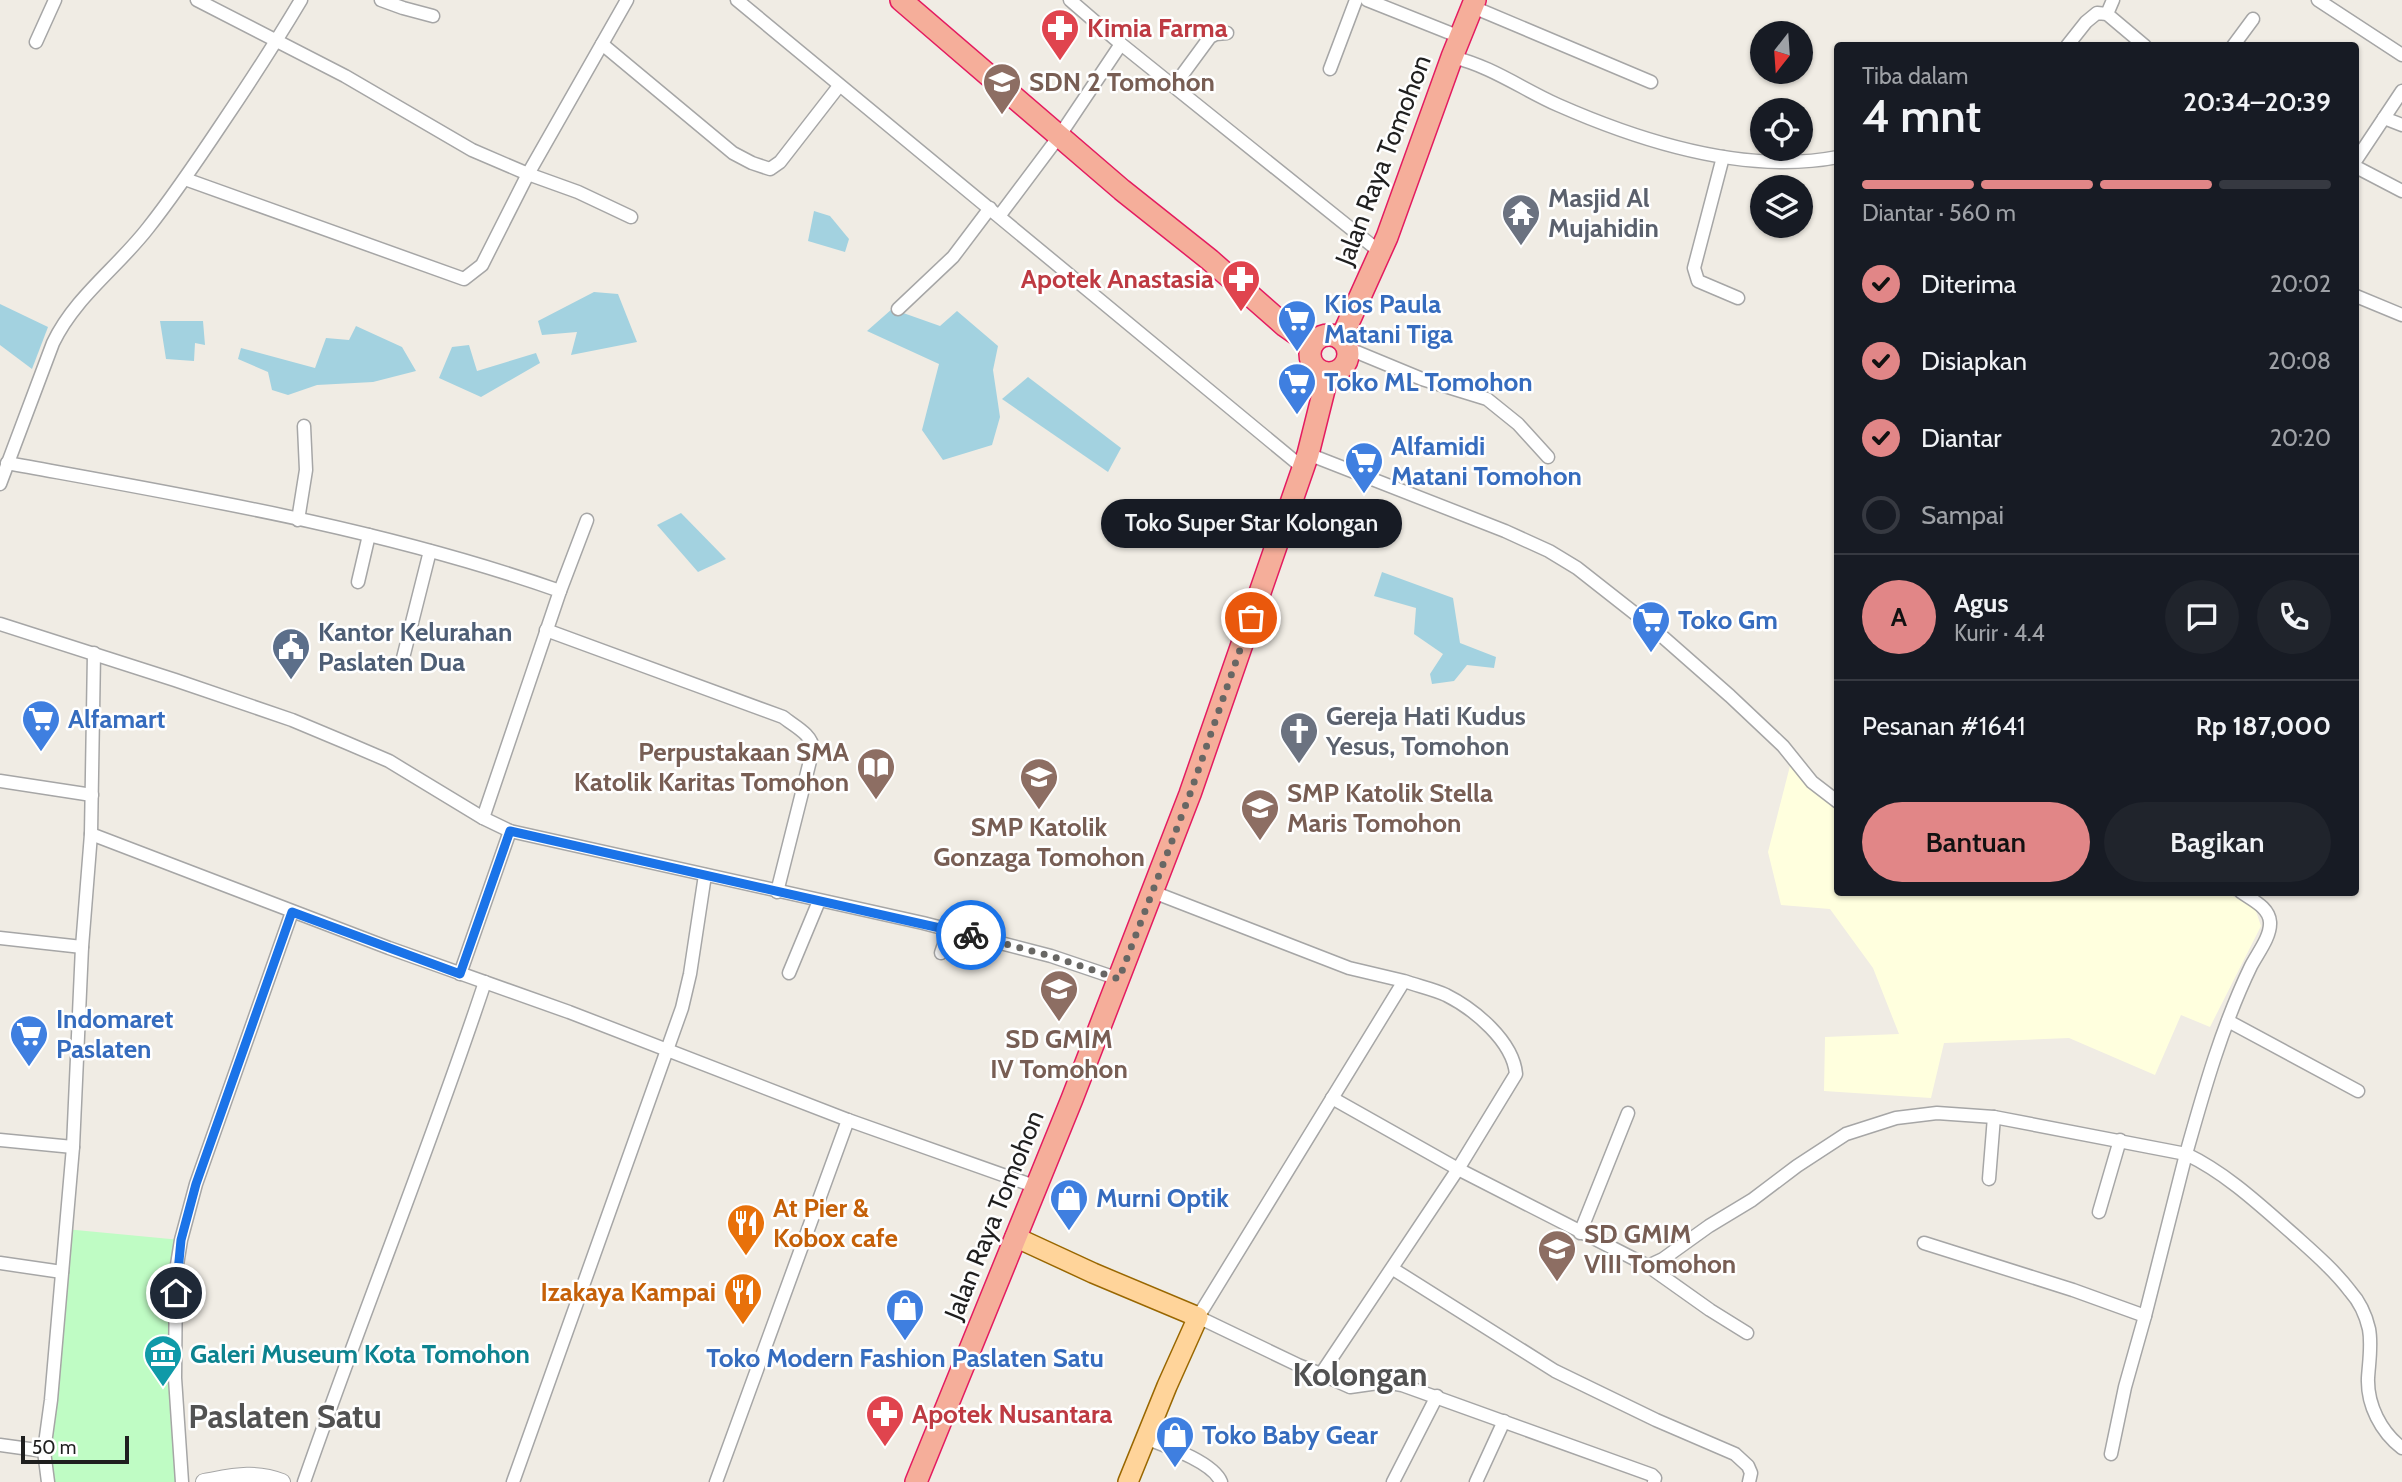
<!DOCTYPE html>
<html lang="id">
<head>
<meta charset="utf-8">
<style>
	:root { --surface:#171b24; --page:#20242c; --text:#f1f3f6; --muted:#9ea1a6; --line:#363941; --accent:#e18687 }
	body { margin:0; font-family:Cabin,sans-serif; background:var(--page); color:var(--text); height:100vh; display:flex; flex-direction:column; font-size:26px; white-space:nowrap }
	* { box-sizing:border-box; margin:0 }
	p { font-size:23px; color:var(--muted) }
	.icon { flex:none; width:38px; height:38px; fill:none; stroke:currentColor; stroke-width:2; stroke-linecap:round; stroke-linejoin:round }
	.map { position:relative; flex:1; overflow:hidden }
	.details { position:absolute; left:1834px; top:42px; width:525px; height:854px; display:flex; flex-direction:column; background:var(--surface); border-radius:7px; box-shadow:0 2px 5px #0004 }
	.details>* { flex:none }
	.needle { width:46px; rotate:197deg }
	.tools { position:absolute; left:1750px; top:21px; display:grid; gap:14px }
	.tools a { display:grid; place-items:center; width:63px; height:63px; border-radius:50%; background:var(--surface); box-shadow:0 2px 5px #0004; font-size:35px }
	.scale { position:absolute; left:21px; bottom:18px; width:108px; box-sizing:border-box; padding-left:7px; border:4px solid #1f1f1f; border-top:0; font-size:19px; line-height:24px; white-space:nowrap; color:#1f1f1f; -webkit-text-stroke:5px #fff; paint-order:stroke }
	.pin { position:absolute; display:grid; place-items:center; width:60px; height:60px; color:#fff; margin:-30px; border:4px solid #fff; border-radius:50%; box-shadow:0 2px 7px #0007 }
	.courier { position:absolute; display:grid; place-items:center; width:70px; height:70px; margin:-35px; border:5px solid #1a73e8; border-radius:50%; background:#fff; color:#222; box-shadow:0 2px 9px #0007 }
	.bubble { position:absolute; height:49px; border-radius:24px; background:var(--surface); box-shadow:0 2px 5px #0004; font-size:23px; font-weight:600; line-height:49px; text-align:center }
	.overview em { font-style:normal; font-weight:600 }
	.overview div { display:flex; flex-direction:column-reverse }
	.overview { display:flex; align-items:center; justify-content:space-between; height:119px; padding:0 28px }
	h1 { font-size:46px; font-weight:600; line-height:52px }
	.bar { display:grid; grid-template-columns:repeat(4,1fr); gap:10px 7px; align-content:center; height:84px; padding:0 28px }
	.bar i { height:9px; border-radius:5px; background:var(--line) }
	.bar .active { background:var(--accent) }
	.bar p { grid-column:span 4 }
	.line { display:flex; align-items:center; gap:18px; padding:0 28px; border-top:2px solid var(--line) }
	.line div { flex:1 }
	.round { display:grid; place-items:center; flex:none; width:74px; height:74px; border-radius:37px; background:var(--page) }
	ol { padding:0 28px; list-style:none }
	li { display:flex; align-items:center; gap:21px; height:77px }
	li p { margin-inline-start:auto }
	li .icon { padding:7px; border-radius:50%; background:var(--accent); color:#111; stroke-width:4 }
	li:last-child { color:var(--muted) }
	li i { width:38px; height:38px; border:4px solid var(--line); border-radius:50% }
	.cta { display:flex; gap:14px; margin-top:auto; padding:14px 28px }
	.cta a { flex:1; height:80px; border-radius:42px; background:var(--accent); color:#111; font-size:28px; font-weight:600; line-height:80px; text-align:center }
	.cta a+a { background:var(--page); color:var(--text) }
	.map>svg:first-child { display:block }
</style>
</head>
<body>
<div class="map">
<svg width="2402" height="1482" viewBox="0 0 2402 1482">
	<rect width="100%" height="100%" fill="#f0ece4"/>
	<polygon fill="#ffffde" points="1791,762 1837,804 1838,892 2227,893 2255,908 2261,926 2210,1027 2181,1015 2155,1075 2069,1038 1944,1043 1931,1098 1824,1091 1825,1037 1899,1034 1873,968 1830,909 1781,905 1768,852"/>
	<polygon fill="#bffcc4" points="65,1229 181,1240 176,1271 182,1482 48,1482"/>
	<g fill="#a3d2e0">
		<polygon points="814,211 830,216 849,239 845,252 808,241"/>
		<polygon points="594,292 618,294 637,342 571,355 577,332 542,335 538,321"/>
		<polygon points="0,304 48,327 32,369 0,345"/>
		<polygon points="892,309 940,326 957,311 998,346 993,370 1000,417 992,445 943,460 922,430 939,364 867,331"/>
		<polygon points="160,321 203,321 205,345 195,343 194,361 166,359"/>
		<polygon points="356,326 402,347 416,371 373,382 317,385 288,395 272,390 268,372 238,359 241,348 315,368 326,338 349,340"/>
		<polygon points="469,345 477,371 536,353 540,363 481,397 439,378 452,347"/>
		<polygon points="1028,377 1121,448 1108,472 1002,399"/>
		<polygon points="681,513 726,559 698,572 657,525"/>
		<polygon points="1382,572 1453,598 1460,643 1496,657 1494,668 1467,665 1454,681 1432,684 1430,674 1443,654 1414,634 1416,608 1374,596"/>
	</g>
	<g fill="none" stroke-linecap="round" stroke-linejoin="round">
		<defs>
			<g id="minor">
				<polyline points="197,0 345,76 472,150 528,174 578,192 631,217"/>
				<polyline points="381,0 403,8 433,16"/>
				<polyline points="737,0 1303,468"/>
				<polyline points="1070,0 1121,44 1380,252"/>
				<polyline points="1367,0 1460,37"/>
				<polyline points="2318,0 2402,55"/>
				<polyline points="1473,7 1651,82"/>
				<polyline points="2107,14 2113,0"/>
				<polyline points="36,42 55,0"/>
				<polyline points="602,44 733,153 752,163 770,169 780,162 839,86"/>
				<polyline points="2067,46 2086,22 2097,13 2107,14 2145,46"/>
				<polyline points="2233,46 2253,19"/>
				<path d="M1452,57C1491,66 1522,89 1558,105C1642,142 1746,175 1838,157"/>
				<polyline points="1330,69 1356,0"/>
				<polyline points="1174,86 1210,37 1216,34 1227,33"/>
				<polyline points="2384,118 2402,125"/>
				<polyline points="1723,157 1694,268 1698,281 1738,298"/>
				<polyline points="2356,160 2402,91"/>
				<polyline points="2356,167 2402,191"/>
				<polyline points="185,179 464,279 482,265 528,174 627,0"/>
				<polyline points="1000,215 1060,135 1121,44"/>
				<polyline points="2356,296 2402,315"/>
				<polyline points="898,309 953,257 990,208"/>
				<polyline points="1347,348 1422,379 1487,399 1518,424 1548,457"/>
				<polyline points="1308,454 1505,531 1549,551 1577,568 1647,623 1730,696 1783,746 1812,782 1838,802"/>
				<path d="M7,463C193,497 381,528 560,591L483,818"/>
				<path d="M0,484L53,343C75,297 117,268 148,228C175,194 199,158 223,122C250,82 276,42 301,0"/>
				<polyline points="298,520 306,470 304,426"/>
				<polyline points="358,582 369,535"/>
				<polyline points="560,591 587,520"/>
				<polyline points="0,624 175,680 292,720 347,743 389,761 483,818 510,831 923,923 1051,956 1119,979"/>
				<path d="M546,630L783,717C794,726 812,734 813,749L777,892"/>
				<polyline points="402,662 430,551"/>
				<polyline points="0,781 92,795"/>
				<polyline points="91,834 389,948 569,1012 848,1120 1037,1187"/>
				<path d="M1153,892L1349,968L1404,981L1198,1317L1298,1365L1321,1374L1458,1169L1516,1074C1513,1041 1474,1009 1446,995C1433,989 1418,986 1404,981"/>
				<polyline points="0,938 82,947"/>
				<polyline points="941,953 949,930"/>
				<polyline points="789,973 819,901"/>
				<polyline points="460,974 510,831"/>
				<polyline points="2228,1021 2358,1091"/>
				<path d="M1332,1098L1458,1169L1648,1266L1663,1259L1709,1226L1752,1200L1797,1166L1846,1134L1896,1118L1937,1113L1994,1117L2186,1154C2204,1090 2222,1026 2251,966C2257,954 2271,937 2270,922C2269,907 2252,900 2241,892"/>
				<polyline points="0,1140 73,1147"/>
				<polyline points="1989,1179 1994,1117"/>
				<polyline points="2099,1212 2120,1140"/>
				<polyline points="1580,1233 1628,1113"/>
				<polyline points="1924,1243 2073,1290 2145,1316"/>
				<polyline points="0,1263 62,1272"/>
				<polyline points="1648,1266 1710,1310 1747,1333"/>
				<polyline points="1393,1269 1555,1371 1656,1420 1735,1454 1748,1466 1751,1473 1749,1482"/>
				<polyline points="1321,1374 1350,1387 1385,1382 1402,1385 1652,1475 1655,1478 1654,1482"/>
				<path d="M1145,1438C1166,1446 1213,1462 1221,1482"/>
				<polyline points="0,1445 44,1451"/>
				<path d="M2111,1454L2125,1387L2145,1316L2186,1154C2226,1173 2260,1205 2293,1234C2313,1252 2334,1270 2350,1291C2359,1301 2366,1316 2369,1329C2372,1345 2369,1362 2368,1378C2367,1405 2381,1432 2402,1448"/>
				<polyline points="48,1482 44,1451 51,1400 73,1147 82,947 91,834 94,653"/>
				<polyline points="182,1482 175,1378 176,1271 181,1240 196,1184 292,912"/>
				<path d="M304,1482C362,1315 429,1151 485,982"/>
				<polyline points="513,1482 682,1008 690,974 705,875"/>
				<polyline points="716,1482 848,1120"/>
				<polyline points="1393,1482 1437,1396"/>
				<polyline points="1476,1482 1504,1421"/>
			</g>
			<path id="tertiary" d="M204,1482C232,1477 255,1471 282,1482"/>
			<polyline id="primary" points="1015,1237 1093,1273 1198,1317 1167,1386 1128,1482"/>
			<g id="trunk">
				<polyline points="901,0 1122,190 1210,260 1285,326 1312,345"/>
				<circle cx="1329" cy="354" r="19"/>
				<polyline points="1341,339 1387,237 1452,57 1475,0"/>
				<polyline points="916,1482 1072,1099 1190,794 1308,454 1328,374"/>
			</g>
		</defs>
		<use href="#minor" stroke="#a6a6a6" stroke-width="15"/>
		<use href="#tertiary" stroke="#a6a6a6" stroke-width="18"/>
		<use href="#primary" stroke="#996700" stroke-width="22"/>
		<use href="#trunk" stroke="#e41c60" stroke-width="24"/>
		<use href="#minor" stroke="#fff" stroke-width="12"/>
		<use href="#tertiary" stroke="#fff" stroke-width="16"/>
		<use href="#primary" stroke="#ffd49a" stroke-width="19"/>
		<use href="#trunk" stroke="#f5ae9a" stroke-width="21"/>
	</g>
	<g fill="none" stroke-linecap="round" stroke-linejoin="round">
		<polyline stroke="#686764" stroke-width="7" stroke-dasharray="0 12.6" points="971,935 1051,956 1119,979 1190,794 1251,618"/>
		<polyline stroke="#1a73e8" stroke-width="9" points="176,1293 181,1240 196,1184 292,912 460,974 510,831 971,935"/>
	</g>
	<defs>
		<symbol id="pharmacy-pin" viewBox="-11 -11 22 30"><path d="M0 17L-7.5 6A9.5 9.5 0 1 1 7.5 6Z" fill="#e0444e" stroke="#fff"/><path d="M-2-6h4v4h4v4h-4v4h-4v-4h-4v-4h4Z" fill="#fff"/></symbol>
		<symbol id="school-pin" viewBox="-11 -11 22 30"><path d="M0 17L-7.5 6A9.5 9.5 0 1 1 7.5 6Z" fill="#8d6e63" stroke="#fff"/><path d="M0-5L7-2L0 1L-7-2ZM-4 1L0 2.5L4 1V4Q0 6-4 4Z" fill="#fff"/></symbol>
		<symbol id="temple-pin" viewBox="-11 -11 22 30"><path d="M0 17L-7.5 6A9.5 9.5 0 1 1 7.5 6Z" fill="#6b7280" stroke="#fff"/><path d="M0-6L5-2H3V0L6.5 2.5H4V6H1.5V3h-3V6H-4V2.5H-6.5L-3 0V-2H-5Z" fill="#fff"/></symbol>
		<symbol id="supermarket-pin" viewBox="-11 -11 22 30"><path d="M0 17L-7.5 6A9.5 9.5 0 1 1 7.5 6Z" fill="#3f7fe0" stroke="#fff"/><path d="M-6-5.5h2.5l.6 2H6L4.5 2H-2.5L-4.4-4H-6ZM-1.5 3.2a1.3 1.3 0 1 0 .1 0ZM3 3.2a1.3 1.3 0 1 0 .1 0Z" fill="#fff"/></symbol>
		<symbol id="civic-pin" viewBox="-11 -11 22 30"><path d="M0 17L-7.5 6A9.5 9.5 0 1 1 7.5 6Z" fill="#5c6f8a" stroke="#fff"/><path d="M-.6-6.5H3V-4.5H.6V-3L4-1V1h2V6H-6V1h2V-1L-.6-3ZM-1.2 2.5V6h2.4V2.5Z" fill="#fff"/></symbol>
		<symbol id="church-pin" viewBox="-11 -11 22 30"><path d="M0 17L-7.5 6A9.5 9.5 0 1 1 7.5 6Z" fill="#6b7280" stroke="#fff"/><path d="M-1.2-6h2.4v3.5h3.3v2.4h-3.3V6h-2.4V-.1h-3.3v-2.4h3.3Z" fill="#fff"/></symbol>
		<symbol id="library-pin" viewBox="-11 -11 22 30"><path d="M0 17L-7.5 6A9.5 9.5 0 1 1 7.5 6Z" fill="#8d6e63" stroke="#fff"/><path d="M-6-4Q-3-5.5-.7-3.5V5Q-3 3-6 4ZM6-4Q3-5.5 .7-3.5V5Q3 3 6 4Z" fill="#fff"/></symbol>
		<symbol id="shop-pin" viewBox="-11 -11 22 30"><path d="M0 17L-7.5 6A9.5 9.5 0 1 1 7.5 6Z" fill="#3f7fe0" stroke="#fff"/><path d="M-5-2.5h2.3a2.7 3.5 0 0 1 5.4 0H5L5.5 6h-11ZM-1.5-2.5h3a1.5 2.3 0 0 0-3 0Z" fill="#fff"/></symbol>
		<symbol id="restaurant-pin" viewBox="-11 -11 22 30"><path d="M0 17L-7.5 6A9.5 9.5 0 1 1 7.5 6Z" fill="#e8710a" stroke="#fff"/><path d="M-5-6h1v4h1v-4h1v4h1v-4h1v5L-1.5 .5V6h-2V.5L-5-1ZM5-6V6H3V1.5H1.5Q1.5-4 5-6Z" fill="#fff"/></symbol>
		<symbol id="museum-pin" viewBox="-11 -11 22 30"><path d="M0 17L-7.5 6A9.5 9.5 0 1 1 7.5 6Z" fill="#0f9aa8" stroke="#fff"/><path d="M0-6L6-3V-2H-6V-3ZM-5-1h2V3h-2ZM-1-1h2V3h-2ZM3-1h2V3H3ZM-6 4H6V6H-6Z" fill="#fff"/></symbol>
	</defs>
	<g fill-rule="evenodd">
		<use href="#pharmacy-pin" x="1038" y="6" width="44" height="60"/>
		<use href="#school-pin" x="980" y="60" width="44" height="60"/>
		<use href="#temple-pin" x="1499" y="191" width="44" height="60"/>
		<use href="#pharmacy-pin" x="1219" y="257" width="44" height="60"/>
		<use href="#supermarket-pin" x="1275" y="297" width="44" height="60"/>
		<use href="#supermarket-pin" x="1275" y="360" width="44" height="60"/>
		<use href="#supermarket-pin" x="1342" y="439" width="44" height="60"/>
		<use href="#supermarket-pin" x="1629" y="598" width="44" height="60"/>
		<use href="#civic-pin" x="269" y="625" width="44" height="60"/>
		<use href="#supermarket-pin" x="19" y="697" width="44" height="60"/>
		<use href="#church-pin" x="1277" y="709" width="44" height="60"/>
		<use href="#library-pin" x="854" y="745" width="44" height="60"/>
		<use href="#school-pin" x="1017" y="755" width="44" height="60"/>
		<use href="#school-pin" x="1238" y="786" width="44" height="60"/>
		<use href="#school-pin" x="1037" y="967" width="44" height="60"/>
		<use href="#supermarket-pin" x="7" y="1012" width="44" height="60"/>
		<use href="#shop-pin" x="1047" y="1176" width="44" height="60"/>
		<use href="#restaurant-pin" x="724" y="1201" width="44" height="60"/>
		<use href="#school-pin" x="1535" y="1227" width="44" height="60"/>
		<use href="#restaurant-pin" x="721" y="1270" width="44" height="60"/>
		<use href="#shop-pin" x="883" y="1286" width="44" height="60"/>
		<use href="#museum-pin" x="141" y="1332" width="44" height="60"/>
		<use href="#pharmacy-pin" x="863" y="1392" width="44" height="60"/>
		<use href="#shop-pin" x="1153" y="1413" width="44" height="60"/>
	</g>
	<g text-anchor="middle" stroke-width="5" stroke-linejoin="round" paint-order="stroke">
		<g font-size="26" font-weight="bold" fill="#be3a42" stroke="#fff" text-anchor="start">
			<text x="1087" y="37">Kimia Farma</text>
			<text x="1214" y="288" text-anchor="end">Apotek Anastasia</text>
			<text x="912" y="1423">Apotek Nusantara</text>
		</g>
		<g font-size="26" font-weight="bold" fill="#785e54" stroke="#fff" text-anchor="start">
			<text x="1029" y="91">SDN 2 Tomohon</text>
			<text x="849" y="761" text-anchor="end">Perpustakaan SMA<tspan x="849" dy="30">Katolik Karitas Tomohon</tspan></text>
			<text x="1287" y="802">SMP Katolik Stella<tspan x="1287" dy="30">Maris Tomohon</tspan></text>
			<text x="1039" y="836" text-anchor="middle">SMP Katolik<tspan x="1039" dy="30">Gonzaga Tomohon</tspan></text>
			<text x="1059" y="1048" text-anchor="middle">SD GMIM<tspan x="1059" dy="30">IV Tomohon</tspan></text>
			<text x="1584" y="1243">SD GMIM<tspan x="1584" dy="30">VIII Tomohon</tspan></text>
		</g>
		<g font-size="26" fill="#1f1f1f" stroke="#fff">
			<text transform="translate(1383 160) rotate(-69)" y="9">Jalan Raya Tomohon</text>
			<text transform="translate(994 1215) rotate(-68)" y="9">Jalan Raya Tomohon</text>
		</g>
		<g font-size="26" font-weight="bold" fill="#5b616d" stroke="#fff" text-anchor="start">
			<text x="1548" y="207">Masjid Al<tspan x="1548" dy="30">Mujahidin</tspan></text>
			<text x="1326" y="725">Gereja Hati Kudus<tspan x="1326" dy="30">Yesus, Tomohon</tspan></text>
		</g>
		<g font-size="26" font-weight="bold" fill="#366cbe" stroke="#fff" text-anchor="start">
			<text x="1324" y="313">Kios Paula<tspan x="1324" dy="30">Matani Tiga</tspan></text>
			<text x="1324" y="391">Toko ML Tomohon</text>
			<text x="1391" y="455">Alfamidi<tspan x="1391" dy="30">Matani Tomohon</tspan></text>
			<text x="1678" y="629">Toko Gm</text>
			<text x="68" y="728">Alfamart</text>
			<text x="56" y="1028">Indomaret<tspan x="56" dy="30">Paslaten</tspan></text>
			<text x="1096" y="1207">Murni Optik</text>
			<text x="905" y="1367" text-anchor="middle">Toko Modern Fashion Paslaten Satu</text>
			<text x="1202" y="1444">Toko Baby Gear</text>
		</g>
		<g font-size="26" font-weight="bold" fill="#4e5e75" stroke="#fff" text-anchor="start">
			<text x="318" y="641">Kantor Kelurahan<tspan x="318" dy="30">Paslaten Dua</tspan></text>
		</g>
		<g font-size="26" font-weight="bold" fill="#c56008" stroke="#fff" text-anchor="start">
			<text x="773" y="1217">At Pier &amp;<tspan x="773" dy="30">Kobox cafe</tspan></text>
			<text x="716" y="1301" text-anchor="end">Izakaya Kampai</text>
		</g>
		<g font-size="26" font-weight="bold" fill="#0d838f" stroke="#fff" text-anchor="start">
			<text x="190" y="1363">Galeri Museum Kota Tomohon</text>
		</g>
		<g font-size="33" font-weight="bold" fill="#525252" stroke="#fff">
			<text x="1360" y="1386">Kolongan</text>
			<text x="285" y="1428">Paslaten Satu</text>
		</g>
	</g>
</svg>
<div class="tools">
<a><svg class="needle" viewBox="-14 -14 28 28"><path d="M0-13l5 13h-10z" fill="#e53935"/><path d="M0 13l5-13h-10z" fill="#9ea1a6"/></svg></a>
<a><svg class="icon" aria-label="locate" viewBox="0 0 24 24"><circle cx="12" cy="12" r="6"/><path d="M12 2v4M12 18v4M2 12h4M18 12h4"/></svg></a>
<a><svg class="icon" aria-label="layers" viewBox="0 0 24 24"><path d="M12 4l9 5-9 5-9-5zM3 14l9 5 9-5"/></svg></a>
</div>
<div class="scale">50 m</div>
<div class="pin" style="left:1251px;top:618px;background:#ea580c"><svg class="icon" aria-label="bag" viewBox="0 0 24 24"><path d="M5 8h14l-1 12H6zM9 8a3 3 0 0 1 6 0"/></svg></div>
<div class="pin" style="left:176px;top:1293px;background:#1f2937"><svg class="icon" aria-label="home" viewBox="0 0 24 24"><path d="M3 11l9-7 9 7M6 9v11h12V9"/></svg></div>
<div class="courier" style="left:971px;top:935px"><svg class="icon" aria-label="bike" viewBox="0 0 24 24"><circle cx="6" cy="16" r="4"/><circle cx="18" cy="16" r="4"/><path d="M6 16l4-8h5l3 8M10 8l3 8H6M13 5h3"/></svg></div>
<div class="bubble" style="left:1101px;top:499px;width:301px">Toko Super Star Kolongan</div>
<section class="details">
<div class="overview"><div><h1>4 mnt</h1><p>Tiba dalam</p></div><em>20:34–20:39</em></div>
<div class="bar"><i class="active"></i><i class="active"></i><i class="active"></i><i></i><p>Diantar · 560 m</p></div>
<ol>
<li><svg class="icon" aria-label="check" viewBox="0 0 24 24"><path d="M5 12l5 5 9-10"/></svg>Diterima<p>20:02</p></li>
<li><svg class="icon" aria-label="check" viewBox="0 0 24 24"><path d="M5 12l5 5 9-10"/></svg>Disiapkan<p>20:08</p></li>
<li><svg class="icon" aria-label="check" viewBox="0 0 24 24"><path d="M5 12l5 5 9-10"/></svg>Diantar<p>20:20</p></li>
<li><i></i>Sampai</li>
</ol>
<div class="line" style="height:126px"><b class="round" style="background:var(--accent);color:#111">A</b><div><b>Agus</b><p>Kurir · 4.4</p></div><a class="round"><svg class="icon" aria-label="chat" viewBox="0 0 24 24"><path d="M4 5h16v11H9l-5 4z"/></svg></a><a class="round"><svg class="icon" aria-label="phone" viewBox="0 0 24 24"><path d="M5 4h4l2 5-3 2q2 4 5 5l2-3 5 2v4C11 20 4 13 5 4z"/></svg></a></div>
<div class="line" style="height:91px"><div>Pesanan #1641</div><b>Rp 187,000</b></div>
<div class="cta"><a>Bantuan</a><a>Bagikan</a></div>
</section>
</div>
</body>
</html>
